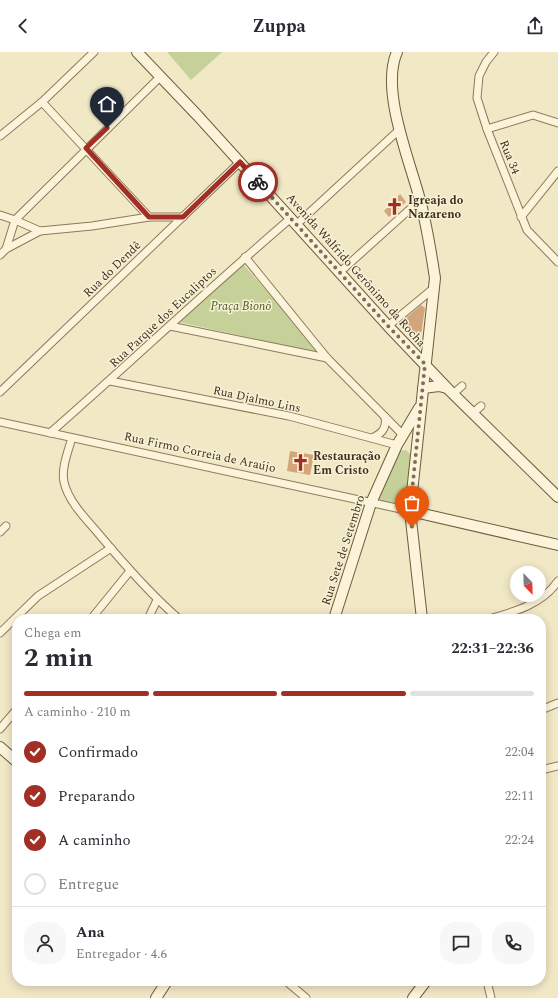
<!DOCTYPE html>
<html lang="pt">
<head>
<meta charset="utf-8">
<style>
	:root { --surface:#fff; --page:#f7f7f7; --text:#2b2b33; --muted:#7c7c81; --line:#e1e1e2; --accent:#a22e26 }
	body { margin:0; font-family:Spectral,serif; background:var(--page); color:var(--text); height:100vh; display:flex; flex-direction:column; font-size:15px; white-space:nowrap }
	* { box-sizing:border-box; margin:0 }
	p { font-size:13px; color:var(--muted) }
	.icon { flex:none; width:22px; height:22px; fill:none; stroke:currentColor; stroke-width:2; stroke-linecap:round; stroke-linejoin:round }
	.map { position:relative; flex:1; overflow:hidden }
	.panel { position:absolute; left:12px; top:562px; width:534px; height:372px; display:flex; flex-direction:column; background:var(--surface); border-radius:16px; box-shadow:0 2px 10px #0003 }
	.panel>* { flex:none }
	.needle { width:26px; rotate:157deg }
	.controls { position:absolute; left:510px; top:514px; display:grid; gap:8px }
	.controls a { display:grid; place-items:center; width:36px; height:36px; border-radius:50%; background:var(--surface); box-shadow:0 2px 10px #0003; font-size:20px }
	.pin { position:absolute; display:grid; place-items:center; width:34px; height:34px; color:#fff; margin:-41px -17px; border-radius:50% 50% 50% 0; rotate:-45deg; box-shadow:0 0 4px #0007 }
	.pin .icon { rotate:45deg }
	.courier { position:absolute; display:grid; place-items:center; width:40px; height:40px; margin:-20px; border:3px solid #a22e26; border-radius:50%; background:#fff; color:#222; box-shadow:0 1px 5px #0007 }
	.headline em { font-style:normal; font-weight:700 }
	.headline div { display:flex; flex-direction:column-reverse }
	.headline { display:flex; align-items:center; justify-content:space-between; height:68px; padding:0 12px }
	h1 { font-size:26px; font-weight:700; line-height:30px }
	.bar { display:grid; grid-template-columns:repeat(4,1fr); gap:6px 4px; align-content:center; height:48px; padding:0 12px }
	.bar i { height:5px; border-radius:3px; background:var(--line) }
	.bar .on { background:var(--accent) }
	.bar p { grid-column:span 4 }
	.line { display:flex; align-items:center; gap:10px; padding:0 12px; border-top:1px solid var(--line) }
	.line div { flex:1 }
	.round { display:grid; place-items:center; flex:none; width:42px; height:42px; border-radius:16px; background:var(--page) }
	ol { padding:0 12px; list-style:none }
	li { display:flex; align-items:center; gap:12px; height:44px }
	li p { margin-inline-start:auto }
	li .icon { padding:4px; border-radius:50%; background:var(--accent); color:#fff; stroke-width:4 }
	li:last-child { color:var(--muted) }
	li i { width:22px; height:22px; border:2px solid var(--line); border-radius:50% }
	header { display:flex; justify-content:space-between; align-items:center; height:52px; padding:0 12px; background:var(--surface); font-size:18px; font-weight:700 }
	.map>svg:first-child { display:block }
</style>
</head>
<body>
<header><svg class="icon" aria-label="back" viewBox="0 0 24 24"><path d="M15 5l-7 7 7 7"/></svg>Zuppa<svg class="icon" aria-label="share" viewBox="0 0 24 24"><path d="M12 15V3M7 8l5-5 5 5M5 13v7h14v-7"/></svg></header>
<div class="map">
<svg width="558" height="946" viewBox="0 0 558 946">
	<rect width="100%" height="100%" fill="#f1e8c6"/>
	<g fill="#c6d199">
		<polygon points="167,0 222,0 191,28"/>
		<polygon points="243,212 322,302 179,270"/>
		<polygon points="406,398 413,405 408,457 376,450 400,399"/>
	</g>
	<g fill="#d2a57a">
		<polygon points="400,142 406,150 389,165 384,159"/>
		<polygon points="421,253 425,256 421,283 417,285 405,273 405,269 406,266"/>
		<polygon points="290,399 314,403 310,423 287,419"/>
	</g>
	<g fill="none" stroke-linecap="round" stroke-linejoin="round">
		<defs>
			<g id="street">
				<polyline points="494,0 486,10 479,24 477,46 487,77 527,178 558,210"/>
				<polyline points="42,50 149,165 183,165"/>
				<polyline points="487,77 533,63 558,71"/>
				<polyline points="0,84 42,50 94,0"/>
				<polyline points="0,163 15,168 40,179 92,174 149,165"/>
				<polyline points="521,165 558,119"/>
				<polyline points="297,172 399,78"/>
				<polyline points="6,197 15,168 161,24"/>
				<polyline points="0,203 6,197 40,179"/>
				<polyline points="245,205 327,306 403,383"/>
				<polyline points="340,220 420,148"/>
				<polyline points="170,274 327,306"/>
				<polyline points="388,274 434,236"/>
				<polyline points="110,329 289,364 397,393"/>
				<polyline points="0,340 240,110"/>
				<polyline points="453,342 462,334"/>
				<polyline points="473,361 481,354"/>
				<polyline points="0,370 410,459"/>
				<path d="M50,381C131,310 209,236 291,166"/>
				<path d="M72,386C68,399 61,417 64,430C68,449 86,467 98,481C123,511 149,541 179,567"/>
				<path d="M372,386C381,382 387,377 385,365"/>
				<polyline points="0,480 6,474"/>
				<polyline points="91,567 130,519"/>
				<polyline points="148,567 157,548"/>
				<path d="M489,567C514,560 543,552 558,529"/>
				<polyline points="0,581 38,544 111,496"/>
				<polyline points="541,658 558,651"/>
				<polyline points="0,677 17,657"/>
				<polyline points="541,718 558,714"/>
				<polyline points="286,929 306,946"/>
				<polyline points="487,929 491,946"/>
			</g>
			<g id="secondary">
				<polyline points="137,0 198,64 388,274 447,336 558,445"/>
				<path d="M397,0C380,38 410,109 420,148C427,174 431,200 435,226L410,459L422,567"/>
				<polyline points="423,336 439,334 447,336"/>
				<polyline points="410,459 558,493"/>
				<polyline points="334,567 371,451 397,393 419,356"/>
				<polyline points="0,695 17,710"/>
				<polyline points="156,946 167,929"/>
				<polyline points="413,946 426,929"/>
			</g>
		</defs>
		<use href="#street" stroke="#8e7a5a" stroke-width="9"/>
		<use href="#secondary" stroke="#705b3d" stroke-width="12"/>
		<use href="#street" stroke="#fbf4da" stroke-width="7"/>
		<use href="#secondary" stroke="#fbf4da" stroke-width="10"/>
	</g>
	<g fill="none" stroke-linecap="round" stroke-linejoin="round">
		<polyline stroke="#7d7059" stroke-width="4" stroke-dasharray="0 7.2" points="258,130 388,274 425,312 410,459 412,475"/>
		<polyline stroke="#a22e26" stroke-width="5" points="107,76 86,96 149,165 183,165 240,110 258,130"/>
	</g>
	<defs>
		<symbol id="church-bare" viewBox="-9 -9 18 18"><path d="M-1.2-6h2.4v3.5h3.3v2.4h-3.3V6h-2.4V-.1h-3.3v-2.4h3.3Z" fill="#a22e26" stroke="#f8f1d6" stroke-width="2.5" paint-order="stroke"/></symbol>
	</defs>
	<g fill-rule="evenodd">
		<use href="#church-bare" x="382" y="142" width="25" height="25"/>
		<use href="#church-bare" x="288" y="398" width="25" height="25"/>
	</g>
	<g text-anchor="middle" stroke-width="3" stroke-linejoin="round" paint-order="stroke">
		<g font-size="12" fill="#3e301f" stroke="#f8f1d6">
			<text transform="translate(510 105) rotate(68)" y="4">Rua 34</text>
			<text transform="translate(112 217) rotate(-44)" y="4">Rua do Dendê</text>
			<text transform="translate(356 218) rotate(48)" y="4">Avenida Walfrido Gerônimo da Rocha</text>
			<text transform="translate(163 265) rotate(-43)" y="4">Rua Parque dos Eucaliptos</text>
			<text transform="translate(257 347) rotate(12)" y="4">Rua Djalmo Lins</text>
			<text transform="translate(200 400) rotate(12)" y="4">Rua Firmo Correia de Araújo</text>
			<text transform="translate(343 498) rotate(-72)" y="4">Rua Sete de Setembro</text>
		</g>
		<g font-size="12" font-weight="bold" fill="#3e301f" stroke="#f8f1d6" text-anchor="start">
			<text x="408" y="152">Igreaja do<tspan x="408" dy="14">Nazareno</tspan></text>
			<text x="313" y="408">Restauração<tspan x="313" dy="14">Em Cristo</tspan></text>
		</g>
		<g font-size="12" font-style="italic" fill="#495b24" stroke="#f8f1d6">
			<text x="241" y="258">Praça Bionô</text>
		</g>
	</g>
</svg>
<div class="controls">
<a><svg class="needle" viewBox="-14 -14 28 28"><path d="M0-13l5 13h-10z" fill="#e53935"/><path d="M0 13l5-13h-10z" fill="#7c7c81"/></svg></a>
</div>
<div class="pin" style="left:412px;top:475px;background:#ea580c"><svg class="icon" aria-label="bag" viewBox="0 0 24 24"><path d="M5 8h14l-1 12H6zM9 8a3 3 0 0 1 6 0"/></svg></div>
<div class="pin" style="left:107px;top:76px;background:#1f2937"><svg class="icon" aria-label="home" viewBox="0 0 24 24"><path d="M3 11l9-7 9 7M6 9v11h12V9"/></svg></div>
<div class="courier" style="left:258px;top:130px"><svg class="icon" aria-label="bike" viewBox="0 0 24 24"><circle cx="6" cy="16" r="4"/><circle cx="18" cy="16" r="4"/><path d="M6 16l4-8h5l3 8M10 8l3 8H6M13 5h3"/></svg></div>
<section class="panel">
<div class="headline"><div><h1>2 min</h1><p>Chega em</p></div><em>22:31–22:36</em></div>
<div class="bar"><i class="on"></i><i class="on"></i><i class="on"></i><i></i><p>A caminho · 210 m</p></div>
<ol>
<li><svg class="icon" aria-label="check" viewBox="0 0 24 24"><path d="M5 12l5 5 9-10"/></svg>Confirmado<p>22:04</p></li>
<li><svg class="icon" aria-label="check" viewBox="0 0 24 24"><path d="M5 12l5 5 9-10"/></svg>Preparando<p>22:11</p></li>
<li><svg class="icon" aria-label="check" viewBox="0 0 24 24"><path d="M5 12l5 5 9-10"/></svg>A caminho<p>22:24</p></li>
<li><i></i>Entregue</li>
</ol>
<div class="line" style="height:72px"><a class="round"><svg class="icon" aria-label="person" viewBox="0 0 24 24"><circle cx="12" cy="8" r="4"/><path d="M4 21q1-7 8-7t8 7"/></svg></a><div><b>Ana</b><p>Entregador · 4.6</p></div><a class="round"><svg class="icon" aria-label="chat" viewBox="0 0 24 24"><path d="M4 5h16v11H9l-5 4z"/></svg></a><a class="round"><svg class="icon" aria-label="phone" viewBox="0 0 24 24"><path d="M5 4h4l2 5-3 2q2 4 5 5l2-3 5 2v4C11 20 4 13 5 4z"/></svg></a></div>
</section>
</div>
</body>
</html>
